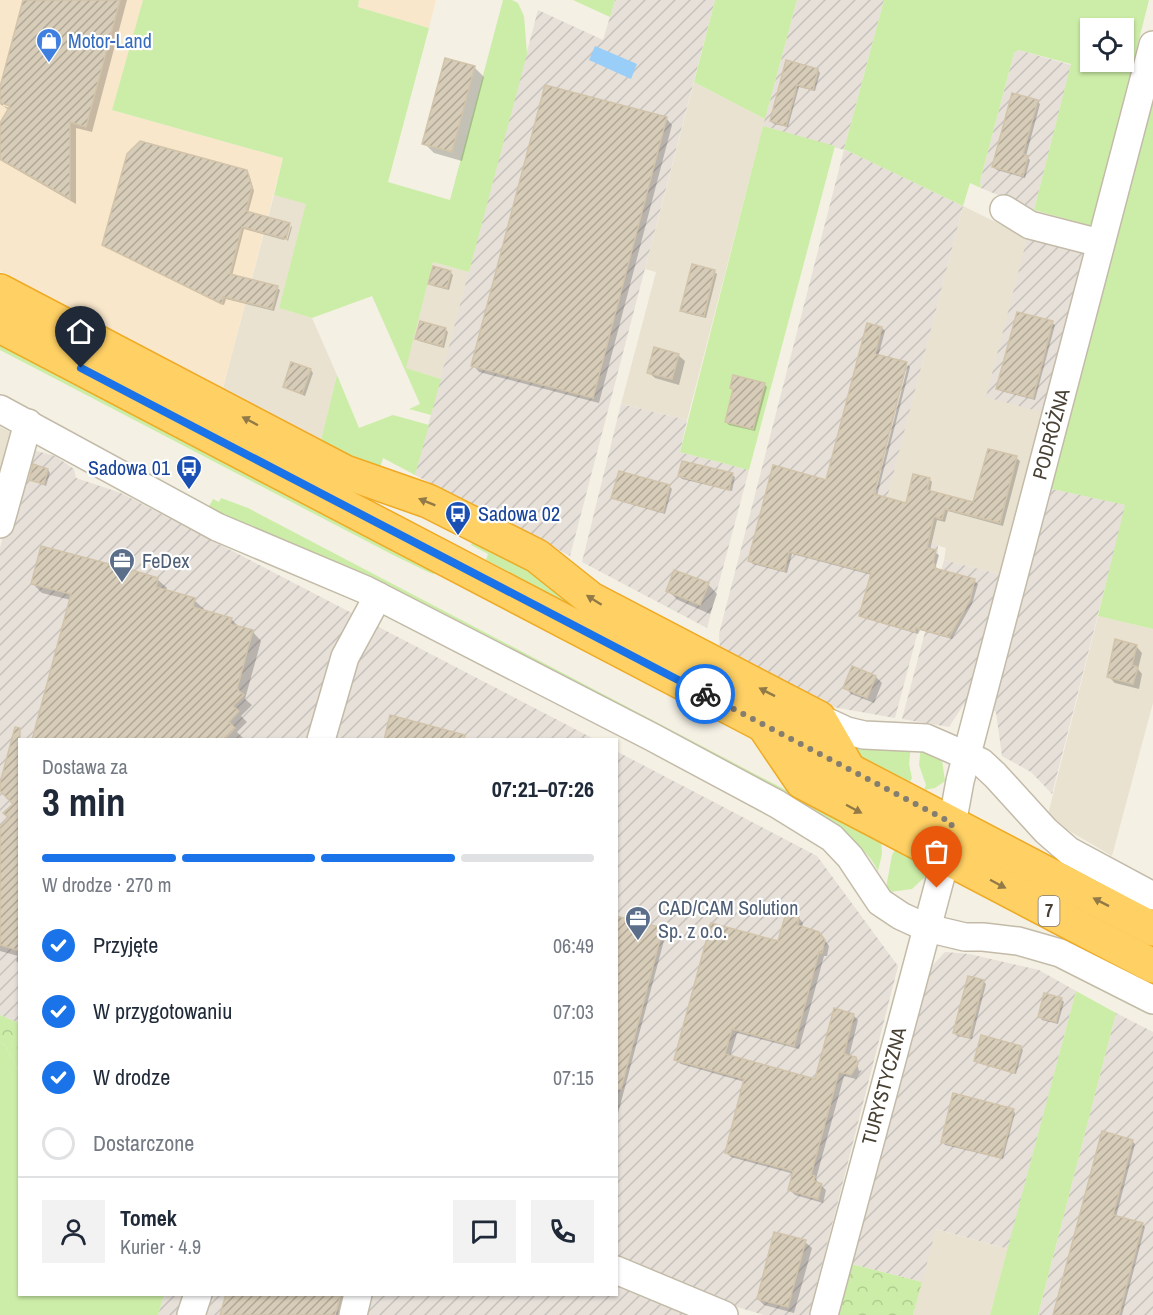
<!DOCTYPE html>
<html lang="pl">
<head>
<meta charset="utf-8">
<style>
	:root { --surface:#fff; --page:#f2f2f3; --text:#1f2937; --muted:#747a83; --line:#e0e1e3; --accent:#1a73e8 }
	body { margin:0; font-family:"Archivo Narrow",sans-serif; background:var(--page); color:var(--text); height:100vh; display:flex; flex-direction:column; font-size:22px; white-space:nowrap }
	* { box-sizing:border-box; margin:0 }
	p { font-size:20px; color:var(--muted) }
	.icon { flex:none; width:33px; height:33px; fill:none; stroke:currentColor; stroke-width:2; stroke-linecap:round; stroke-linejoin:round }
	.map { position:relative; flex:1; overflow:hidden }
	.drawer { position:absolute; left:18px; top:738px; width:600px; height:558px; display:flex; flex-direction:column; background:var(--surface); border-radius:0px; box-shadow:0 2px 4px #0004 }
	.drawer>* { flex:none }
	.buttons { position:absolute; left:1080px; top:18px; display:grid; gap:12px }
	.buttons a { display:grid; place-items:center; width:54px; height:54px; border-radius:0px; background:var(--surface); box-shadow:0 2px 4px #0004; font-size:30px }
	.pin { position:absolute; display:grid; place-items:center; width:51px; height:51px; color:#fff; margin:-62px -26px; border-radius:50% 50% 50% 0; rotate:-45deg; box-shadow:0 0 6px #0007 }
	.pin .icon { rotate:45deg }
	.courier { position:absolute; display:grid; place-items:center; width:60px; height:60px; margin:-30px; border:4px solid #1a73e8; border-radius:50%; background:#fff; color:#222; box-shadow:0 2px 8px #0007 }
	.overview em { font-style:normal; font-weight:800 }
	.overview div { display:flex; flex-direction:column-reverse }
	.overview { display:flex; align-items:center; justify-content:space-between; height:102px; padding:0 24px }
	h1 { font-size:39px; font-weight:800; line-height:45px }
	.bar { display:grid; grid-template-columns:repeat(4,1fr); gap:9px 6px; align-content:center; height:72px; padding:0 24px }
	.bar i { height:8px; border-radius:4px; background:var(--line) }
	.bar .selected { background:var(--accent) }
	.bar p { grid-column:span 4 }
	.line { display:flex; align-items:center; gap:15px; padding:0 24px; border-top:2px solid var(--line) }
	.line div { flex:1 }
	.round { display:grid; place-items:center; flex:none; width:63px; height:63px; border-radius:0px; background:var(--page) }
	ol { padding:0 24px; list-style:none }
	li { display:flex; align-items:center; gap:18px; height:66px }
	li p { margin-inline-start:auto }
	li .icon { padding:6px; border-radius:50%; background:var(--accent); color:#fff; stroke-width:4 }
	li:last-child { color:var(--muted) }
	li i { width:33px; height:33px; border:3px solid var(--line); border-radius:50% }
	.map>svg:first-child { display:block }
</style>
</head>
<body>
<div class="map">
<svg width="1153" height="1315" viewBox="0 0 1153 1315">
	<defs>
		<pattern id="industrial-furrows" width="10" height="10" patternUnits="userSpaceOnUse" patternTransform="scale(1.5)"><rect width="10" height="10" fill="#e6e0d9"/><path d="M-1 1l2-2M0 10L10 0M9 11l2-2" fill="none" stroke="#c7c1bb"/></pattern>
		<pattern id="forest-crowns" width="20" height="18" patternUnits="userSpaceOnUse" patternTransform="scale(1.5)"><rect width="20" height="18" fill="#cceda7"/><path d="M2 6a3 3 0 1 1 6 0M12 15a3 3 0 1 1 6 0" fill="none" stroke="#b1cc90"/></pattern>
		<pattern id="building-hatch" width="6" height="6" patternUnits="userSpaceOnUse" patternTransform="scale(1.5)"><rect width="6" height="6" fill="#d7ccb8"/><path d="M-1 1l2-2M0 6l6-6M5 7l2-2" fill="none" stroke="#b0a796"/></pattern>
	</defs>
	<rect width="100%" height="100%" fill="#f4f0e4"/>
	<g fill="#e9e2d1">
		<polygon points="694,82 765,119 687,420 621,404 656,272 645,269"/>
		<polygon points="274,195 307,203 279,308 312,318 337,375 321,440 262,411 223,388"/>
		<polygon points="963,206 1014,231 1028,235 1045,413 1002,575 944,560 946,548 879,528"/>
		<polygon points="433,262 469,272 441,379 405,368"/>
		<polygon points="0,427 18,436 0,501"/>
		<polygon points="1098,616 1153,629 1153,703 1112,856 1047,818"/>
		<polygon points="935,1229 1008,1249 990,1315 913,1315"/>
	</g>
	<g fill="#f9e7cc">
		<polygon points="0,0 143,0 112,110 283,158 223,388 0,271"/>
		<polygon points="359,0 436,0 429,28 358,7"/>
	</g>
	<g fill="url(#industrial-furrows)">
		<polygon points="615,0 715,0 570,556 415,475 538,10 603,40"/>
		<polygon points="797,0 884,0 844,149 963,206 887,498 887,531 938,545 938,556 895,718 833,707 720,651 719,634 844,150 763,126"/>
		<polygon points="1019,50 1071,65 1034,210 981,188 980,181 1014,53"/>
		<polygon points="1028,235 1086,250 1045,413 986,397"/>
		<polygon points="621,404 687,420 680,452 749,470 707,628 582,562"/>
		<polygon points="26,448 55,456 74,469 76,478 121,493 594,739 20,740 19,1023 0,1015 0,548"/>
		<polygon points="1048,488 1126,505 1052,794 1031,772 1002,756 996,712 990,708"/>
		<polygon points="944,560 1002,575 969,705 964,704 949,727 902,719"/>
		<polygon points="616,751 817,856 898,966 809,1315 764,1315 737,1307 617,1259"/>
		<polygon points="945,952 969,954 1039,970 1076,991 1008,1249 936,1229 922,1282 851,1264 930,968"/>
		<polygon points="1116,1013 1153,1032 1153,1315 1038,1315"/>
		<polygon points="617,1285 691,1315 158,1315 164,1295 616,1294"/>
	</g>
	<g fill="#cceda7" fill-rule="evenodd">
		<polygon points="143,0 359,0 358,7 429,28 388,182 450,200 503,0 512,0 518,3 524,16 527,54 469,272 433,262 406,368 441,379 431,415 409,409 420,404 372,296 312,318 279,308 306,204 274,195 283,158 112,110"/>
		<polygon points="573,0 615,0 610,17"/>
		<polygon points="715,0 797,0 765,119 694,82"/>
		<path d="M884,0H1149L1092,226L1034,210L1071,64L1019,50L1014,53L980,181L981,188L970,183L963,206L844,149ZM1090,28H1124V62H1090Z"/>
		<polygon points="1153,87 1153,629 1098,616 1125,505 1048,488"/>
		<polygon points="763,126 835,146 749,470 680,452"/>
		<polygon points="0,337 546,629 435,573 433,574 428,572 395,556 0,350"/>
		<polygon points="337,375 359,428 393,415 429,425 415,475 383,458 379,471 321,440"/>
		<path d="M221,498L248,508L881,840L882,854L878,871C870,854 856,843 841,832L338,565L208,508L213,499L219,502Z"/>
		<polygon points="475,535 578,598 911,745 909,764 912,778 909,784 486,560 488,554 471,545"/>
		<polygon points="921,745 942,760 945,781 935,788 924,790 926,785 919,765"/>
		<polygon points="896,848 921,861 927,875 912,889 890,892 886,888 892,855"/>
		<polygon points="1076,991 1116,1013 1038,1315 990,1315"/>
		<polygon points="0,1042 5,1045 19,1072 20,1294 164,1295 158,1315 0,1315"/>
	</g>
	<g fill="url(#forest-crowns)">
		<polygon points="0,1015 19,1023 19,1072 5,1045 0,1042"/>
		<polygon points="851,1264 922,1282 913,1315 838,1315"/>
	</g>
	<polygon fill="#98cef8" points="595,46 637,64 631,79 589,60"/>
	<g fill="#0003" fill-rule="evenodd">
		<path d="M24,0H127L92,132L76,128V204L0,160V126L9,110L0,104V93ZM3,103L17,107V110L3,106Z"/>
		<polygon points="787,62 818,70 820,73 815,91 799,87 788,127 774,124 771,121"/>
		<polygon points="474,67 484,77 462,161 434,153 424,143"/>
		<polygon points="1037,101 1040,104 1026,156 1030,160 1025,178 997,170 994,167"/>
		<polygon points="666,118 672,125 599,403 479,372 473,365"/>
		<polygon points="246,171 249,174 254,191 248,213 288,224 284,240 244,229 232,276 277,288 280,290 274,311 226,299 224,305 104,245"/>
		<polygon points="291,226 292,227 288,241 287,240"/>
		<polygon points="450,272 453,275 449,290 433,286 430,283"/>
		<polygon points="714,272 717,274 706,318 685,313 682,310"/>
		<polygon points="1052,323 1055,325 1035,400 1001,391 998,388"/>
		<polygon points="882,328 885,331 878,357 907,364 870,501 873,502 908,365 910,367 877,496 907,505 929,479 932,482 930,492 974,504 1016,458 1020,461 1003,526 948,511 945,522 937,520 930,550 939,555 936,566 937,570 974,581 978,584 972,604 952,639 920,630 918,634 864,618 860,615 872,575 792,554 787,573 753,564 749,561 827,482"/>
		<polygon points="446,330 448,332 444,348 419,341 417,338"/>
		<polygon points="678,355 685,361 679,385 655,378 648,372"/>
		<polygon points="311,370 313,373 305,396 284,387"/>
		<polygon points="764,384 767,387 755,431 729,425 726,422 734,391 731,388"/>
		<polygon points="48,470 50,473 46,486 30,479"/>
		<polygon points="732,475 735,477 732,491 682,479 679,476"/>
		<polygon points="669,486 672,489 665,514 616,500 613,498"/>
		<polygon points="131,572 157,579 167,588 166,592 194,600 204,609 203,612 231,619 240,628 252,631 261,641 245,699 252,705 241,716 247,722 237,732 243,738 242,740 33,740 71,600 42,593 33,584"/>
		<polygon points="708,584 717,594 710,614 678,600 668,591"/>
		<polygon points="1136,646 1142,653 1138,669 1142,674 1139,689 1115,683 1108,676"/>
		<polygon points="876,677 882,683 874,703 851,694 845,687"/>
		<polygon points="20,753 20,964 16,961 18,956 0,951 0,841 11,818 15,804 0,789"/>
		<polygon points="616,918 662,930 666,933 616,1121"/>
		<polygon points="799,918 803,923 802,928 824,939 829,946 827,956 824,956 799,1049 737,1033 730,1057 816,1081 853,1015 858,1020 849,1057 857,1060 856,1060 859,1071 862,1070 856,1079 844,1076 816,1179 819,1184 826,1190 823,1203 795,1195 790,1190 794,1174 731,1157 726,1152 745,1082 681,1064 676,1060 779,943"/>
		<polygon points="983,981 986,984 972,1039 957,1036 955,1033"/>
		<polygon points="1046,995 1062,1000 1064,1002 1058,1024 1042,1020 1040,1017"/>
		<polygon points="1020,1048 1023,1050 1016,1074 978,1063 975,1060"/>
		<polygon points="1013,1110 1015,1113 1003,1159 945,1145 943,1142"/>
		<polygon points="1132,1141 1135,1144 1116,1217 1143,1225 1145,1227 1122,1315 1054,1315"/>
		<polygon points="805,1242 812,1248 794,1313 764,1305 758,1299"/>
		<polygon points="227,1294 353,1294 347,1315 222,1315"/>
	</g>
	<g fill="url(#building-hatch)" stroke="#d2c4aa" stroke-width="1.5">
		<polygon points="23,0 120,0 86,127 70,122 70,199 0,159 0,123 10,106 0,103 0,87"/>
		<polygon points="445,58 475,66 452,152 422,144"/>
		<polygon points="786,60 818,69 813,90 797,85 786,126 770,121"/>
		<polygon points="545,85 667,117 593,398 471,366"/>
		<polygon points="1012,93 1038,100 1023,154 1028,156 1023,176 992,167"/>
		<polygon points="140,141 247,170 252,187 246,211 290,223 286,239 242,227 230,274 278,286 272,309 223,297 222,304 102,245 127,154"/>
		<polygon points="692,264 715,270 704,316 680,311"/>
		<polygon points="433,266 451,271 447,288 428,284"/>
		<polygon points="1017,312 1053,321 1033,398 996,389"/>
		<polygon points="420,321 446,328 442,346 415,339"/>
		<polygon points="867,323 882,327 875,354 907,362 874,494 906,503 913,474 930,478 927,490 973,502 988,449 1017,456 1000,523 945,509 942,519 934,517 927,548 936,550 933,563 935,564 934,568 975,579 970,600 949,637 916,628 915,632 859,616 871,573 789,552 784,571 748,561 773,465 826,480"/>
		<polygon points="654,347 679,354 672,379 647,373"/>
		<polygon points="291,362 311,369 302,394 283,387"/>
		<polygon points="733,375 765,383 753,429 725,422 733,389 730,388"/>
		<polygon points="682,461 733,473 729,490 678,476"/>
		<polygon points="33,464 48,469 44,484 29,480"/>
		<polygon points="619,471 670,485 663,512 611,498"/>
		<polygon points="41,546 109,564 116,562 123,563 132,570 158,578 156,587 195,598 193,607 232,618 230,624 253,630 237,689 244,695 233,706 239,711 229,722 235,728 223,740 32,740 71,594 31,584"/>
		<polygon points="674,570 709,583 700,605 666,591"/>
		<polygon points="1115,639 1137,645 1132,665 1138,667 1133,684 1107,677"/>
		<polygon points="852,666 876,676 867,698 843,688"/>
		<polygon points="390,715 465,735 464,740 384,740"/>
		<polygon points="15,727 20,728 20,951 0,945 0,827 9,818 3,813 13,804 0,791 0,783"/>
		<polygon points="786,913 799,917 797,925 819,932 825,940 822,953 819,952 794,1046 732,1029 725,1054 815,1079 834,1008 854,1014 844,1054 856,1057 858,1064 851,1075 839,1072 811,1175 815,1176 814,1181 822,1184 818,1199 788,1190 793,1171 725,1153 744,1079 674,1060 711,923 778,941"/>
		<polygon points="616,916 663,928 621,1089 616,1089"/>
		<polygon points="968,976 984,980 969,1038 953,1033"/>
		<polygon points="1044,993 1062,998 1056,1022 1038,1017"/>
		<polygon points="981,1035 1021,1046 1014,1073 974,1061"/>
		<polygon points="953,1093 1014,1109 1001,1158 941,1142"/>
		<polygon points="1102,1131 1133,1140 1113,1215 1143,1223 1119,1315 1053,1315"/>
		<polygon points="774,1232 806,1240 788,1307 757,1299"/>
		<polygon points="226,1294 341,1294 335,1315 220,1315"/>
	</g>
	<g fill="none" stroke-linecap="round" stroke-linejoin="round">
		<defs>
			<g id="minor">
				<polyline points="1004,209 1030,225 1100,243"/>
				<polyline points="0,409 217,527 366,590 652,737 777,804 832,838 850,857 880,902 901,916 927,928 965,937 983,937 1018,941 1060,953 1153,1000"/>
				<polyline points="0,524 28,423"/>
				<polyline points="819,718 847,731 864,735 926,738 981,762 995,775 1046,831 1069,851 1153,896"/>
				<polyline points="321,740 345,657 378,596"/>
				<polyline points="616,1270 724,1315"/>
				<polyline points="191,1315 198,1294"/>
				<polyline points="353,1315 358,1294"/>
				<polyline points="824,1315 946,857 960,781 1153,45"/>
			</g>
			<g id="highway">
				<polyline points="0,291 345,472 428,501 537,556 591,599 819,718 849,770"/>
				<polyline points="0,326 1153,929"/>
				<polyline points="766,729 802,782 1153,966"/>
			</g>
		</defs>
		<use href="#minor" stroke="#c3bba8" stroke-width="30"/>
		<use href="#highway" stroke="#efaa23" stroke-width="36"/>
		<use href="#minor" stroke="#fff" stroke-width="27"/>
		<use href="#highway" stroke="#ffd064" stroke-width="33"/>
	</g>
	<defs><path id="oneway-solid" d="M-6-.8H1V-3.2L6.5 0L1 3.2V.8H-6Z" transform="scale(1.5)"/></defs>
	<g fill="#917a47">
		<use href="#oneway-solid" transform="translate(250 421) rotate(-152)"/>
		<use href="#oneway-solid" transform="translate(427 502) rotate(-158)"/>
		<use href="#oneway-solid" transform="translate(594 600) rotate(-148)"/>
		<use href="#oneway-solid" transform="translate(767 692) rotate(-153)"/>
		<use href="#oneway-solid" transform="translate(854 809) rotate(28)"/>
		<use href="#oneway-solid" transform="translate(998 884) rotate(28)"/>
		<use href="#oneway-solid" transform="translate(1101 902) rotate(-153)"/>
	</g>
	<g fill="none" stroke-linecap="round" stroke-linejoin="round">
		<polyline stroke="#847e71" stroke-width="6" stroke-dasharray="0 10.8" points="705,694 952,823 946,857 937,888"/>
		<polyline stroke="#1a73e8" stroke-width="8" points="81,368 705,694"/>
	</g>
	<defs>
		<symbol id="shop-pin" viewBox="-11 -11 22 30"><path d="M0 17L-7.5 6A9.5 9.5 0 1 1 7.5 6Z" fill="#3f7fe0" stroke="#fff"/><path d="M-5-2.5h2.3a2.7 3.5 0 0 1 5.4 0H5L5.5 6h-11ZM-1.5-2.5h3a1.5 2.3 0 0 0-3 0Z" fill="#fff"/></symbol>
		<symbol id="bus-pin" viewBox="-11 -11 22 30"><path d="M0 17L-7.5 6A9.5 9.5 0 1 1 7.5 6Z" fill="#1a4fb4" stroke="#fff"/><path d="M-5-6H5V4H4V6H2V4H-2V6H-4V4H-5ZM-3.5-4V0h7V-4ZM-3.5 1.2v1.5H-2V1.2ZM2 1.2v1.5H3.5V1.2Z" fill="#fff"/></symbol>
		<symbol id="office-pin" viewBox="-11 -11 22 30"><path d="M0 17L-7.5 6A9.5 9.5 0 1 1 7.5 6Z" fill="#5c6f8a" stroke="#fff"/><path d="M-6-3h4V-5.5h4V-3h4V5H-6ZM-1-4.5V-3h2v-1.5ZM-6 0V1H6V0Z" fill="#fff"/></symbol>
	</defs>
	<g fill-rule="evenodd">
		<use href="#shop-pin" x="34" y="26" width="30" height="40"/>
		<use href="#bus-pin" x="174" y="453" width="30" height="40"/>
		<use href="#bus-pin" x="443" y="499" width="30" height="40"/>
		<use href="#office-pin" x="107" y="546" width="30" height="40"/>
		<use href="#office-pin" x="623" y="904" width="30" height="40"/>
	</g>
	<g text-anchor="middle" stroke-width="4.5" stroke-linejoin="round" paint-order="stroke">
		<rect fill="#fff" stroke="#7e7970" stroke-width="1.5" x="1038.5" y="896" width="21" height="30" rx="4.5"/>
		<g font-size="18" font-weight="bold" fill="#474033">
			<text x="1049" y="917">7</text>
		</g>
		<g font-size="20" fill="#366cbe" stroke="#fff" text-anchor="start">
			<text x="68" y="48">Motor-Land</text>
		</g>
		<g font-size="20" fill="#474033" stroke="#fff">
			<text transform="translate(1051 434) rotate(-75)" y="7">PODRÓŻNA</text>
			<text transform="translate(884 1086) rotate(-75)" y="7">TURYSTYCZNA</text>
		</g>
		<g font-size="20" fill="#164399" stroke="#fff" text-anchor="end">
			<text x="170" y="475">Sadowa 01</text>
			<text x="478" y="521" text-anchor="start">Sadowa 02</text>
		</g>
		<g font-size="20" fill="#4e5e75" stroke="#fff" text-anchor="start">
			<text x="142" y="568">FeDex</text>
			<text x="658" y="915">CAD/CAM Solution<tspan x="658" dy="23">Sp. z o.o.</tspan></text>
		</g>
	</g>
</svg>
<div class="buttons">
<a><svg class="icon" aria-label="locate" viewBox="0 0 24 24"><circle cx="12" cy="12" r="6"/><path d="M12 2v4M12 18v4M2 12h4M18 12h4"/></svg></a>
</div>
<div class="pin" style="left:937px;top:888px;background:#ea580c"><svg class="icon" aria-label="bag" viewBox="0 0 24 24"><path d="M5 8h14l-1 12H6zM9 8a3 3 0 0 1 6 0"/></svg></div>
<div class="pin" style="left:81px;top:368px;background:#1f2937"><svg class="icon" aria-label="home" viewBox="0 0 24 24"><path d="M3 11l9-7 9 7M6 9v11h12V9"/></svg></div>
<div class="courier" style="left:705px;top:694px"><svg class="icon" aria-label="bike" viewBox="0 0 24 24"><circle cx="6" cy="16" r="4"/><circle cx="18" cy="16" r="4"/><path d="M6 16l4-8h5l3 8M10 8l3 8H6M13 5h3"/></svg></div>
<section class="drawer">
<div class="overview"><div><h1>3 min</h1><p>Dostawa za</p></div><em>07:21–07:26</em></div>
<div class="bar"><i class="selected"></i><i class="selected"></i><i class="selected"></i><i></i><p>W drodze · 270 m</p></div>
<ol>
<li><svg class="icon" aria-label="check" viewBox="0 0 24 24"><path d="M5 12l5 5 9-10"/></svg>Przyjęte<p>06:49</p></li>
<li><svg class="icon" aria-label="check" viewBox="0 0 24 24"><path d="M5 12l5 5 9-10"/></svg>W przygotowaniu<p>07:03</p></li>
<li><svg class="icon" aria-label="check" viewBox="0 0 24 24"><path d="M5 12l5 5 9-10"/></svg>W drodze<p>07:15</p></li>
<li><i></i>Dostarczone</li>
</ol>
<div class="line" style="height:108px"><a class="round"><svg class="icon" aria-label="person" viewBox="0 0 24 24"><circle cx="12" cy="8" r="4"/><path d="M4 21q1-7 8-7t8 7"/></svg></a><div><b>Tomek</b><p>Kurier · 4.9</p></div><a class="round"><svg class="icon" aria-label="chat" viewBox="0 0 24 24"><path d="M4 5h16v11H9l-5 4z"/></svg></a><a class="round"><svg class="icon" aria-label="phone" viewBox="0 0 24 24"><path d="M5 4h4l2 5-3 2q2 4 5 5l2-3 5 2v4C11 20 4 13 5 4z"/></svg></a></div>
</section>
</div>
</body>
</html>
